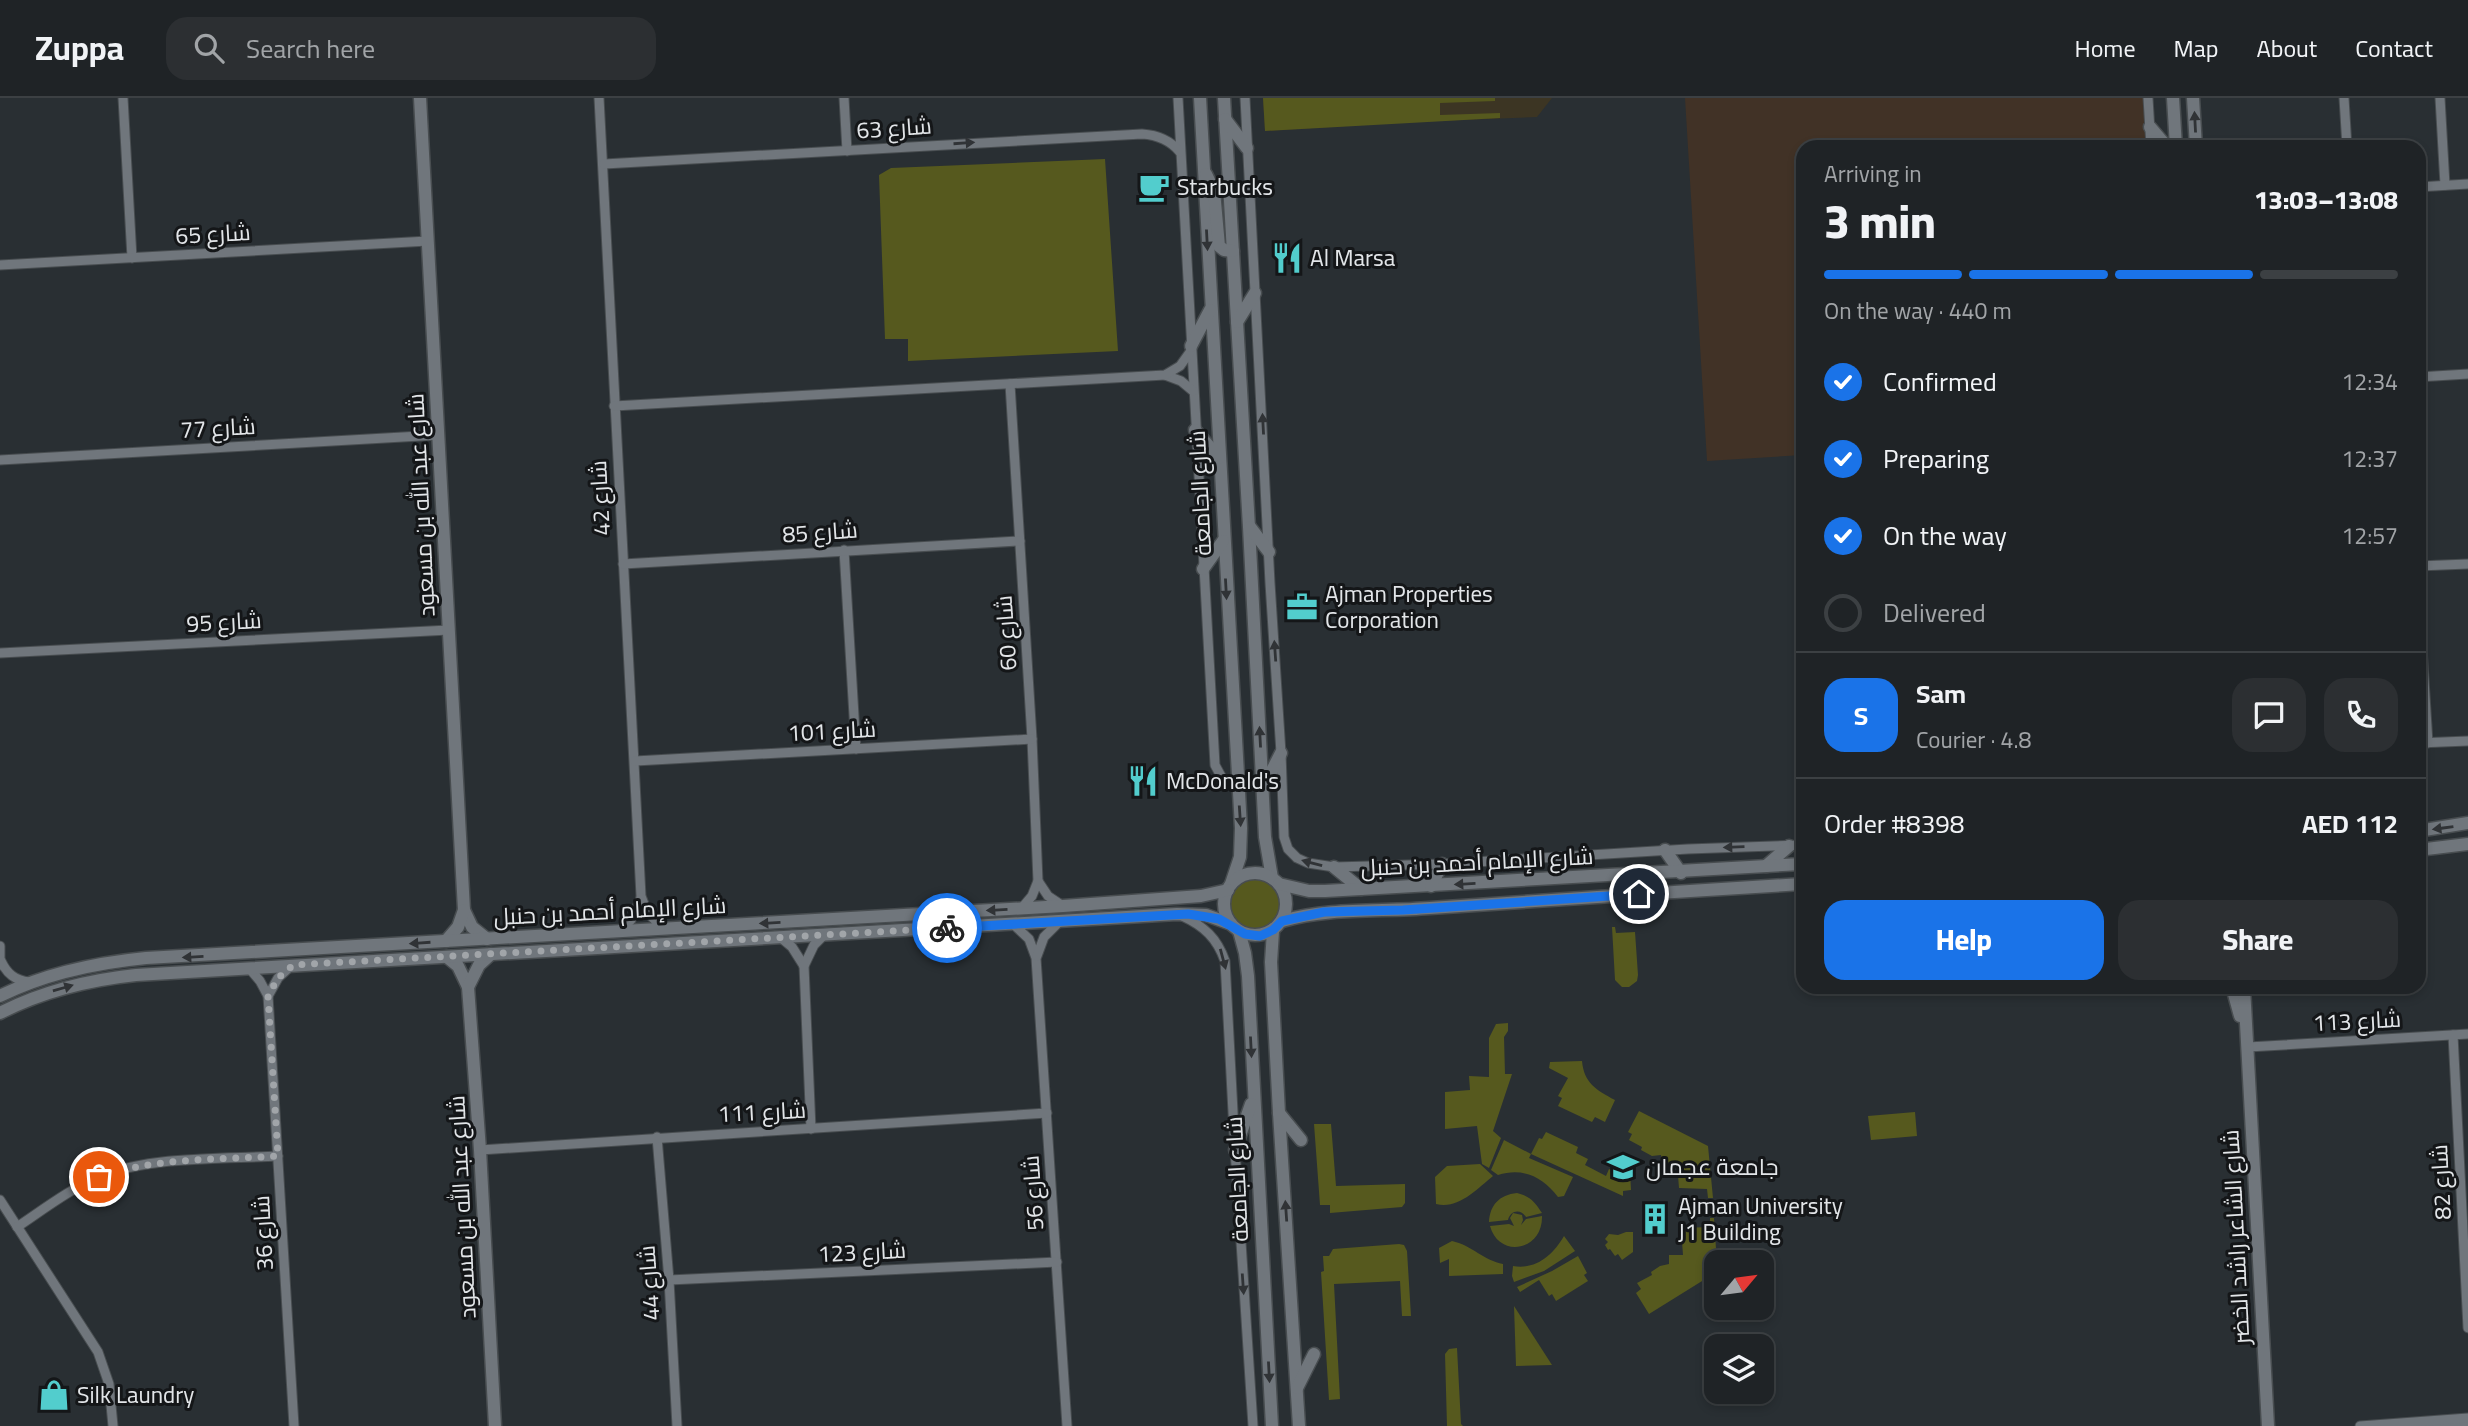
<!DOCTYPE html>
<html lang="en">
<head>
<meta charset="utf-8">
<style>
	:root { --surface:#1f2326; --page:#2c2f32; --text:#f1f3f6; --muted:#a1a4a7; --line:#3c4043; --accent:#1a73e8 }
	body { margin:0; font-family:Georgia,Cairo,serif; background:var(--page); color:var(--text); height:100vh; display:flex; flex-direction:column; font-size:26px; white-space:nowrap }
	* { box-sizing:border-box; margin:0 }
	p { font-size:23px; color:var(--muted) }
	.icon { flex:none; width:38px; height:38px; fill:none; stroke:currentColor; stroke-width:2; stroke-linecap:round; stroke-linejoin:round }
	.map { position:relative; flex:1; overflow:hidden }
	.details { position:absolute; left:1796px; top:42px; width:630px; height:854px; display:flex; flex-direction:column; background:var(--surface); border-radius:21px; box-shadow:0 4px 10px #0003,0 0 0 2px var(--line) }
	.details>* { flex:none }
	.needle { width:46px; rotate:61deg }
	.buttons { position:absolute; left:1704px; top:1152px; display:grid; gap:14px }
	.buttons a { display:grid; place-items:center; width:70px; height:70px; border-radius:14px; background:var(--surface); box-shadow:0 4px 10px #0003,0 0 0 2px var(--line); font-size:35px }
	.pin { position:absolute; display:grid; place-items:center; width:60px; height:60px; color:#fff; margin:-30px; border:4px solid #fff; border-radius:50%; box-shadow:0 2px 7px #0007 }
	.courier { position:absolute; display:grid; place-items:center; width:70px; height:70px; margin:-35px; border:5px solid #1a73e8; border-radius:50%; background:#fff; color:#222; box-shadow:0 2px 9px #0007 }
	.head em { font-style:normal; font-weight:800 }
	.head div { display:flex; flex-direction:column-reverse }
	.head { display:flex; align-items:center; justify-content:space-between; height:119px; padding:0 28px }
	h1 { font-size:46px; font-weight:800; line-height:52px }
	.bar { display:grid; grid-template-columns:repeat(4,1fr); gap:10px 7px; align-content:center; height:84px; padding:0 28px }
	.bar i { height:9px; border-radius:5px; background:var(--line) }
	.bar .current { background:var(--accent) }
	.bar p { grid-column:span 4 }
	.line { display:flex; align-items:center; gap:18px; padding:0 28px; border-top:2px solid var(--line) }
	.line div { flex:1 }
	.round { display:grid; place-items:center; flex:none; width:74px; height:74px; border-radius:21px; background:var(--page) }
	ol { padding:0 28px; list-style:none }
	li { display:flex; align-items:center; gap:21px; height:77px }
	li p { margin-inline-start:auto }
	li .icon { padding:7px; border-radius:50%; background:var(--accent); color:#fff; stroke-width:4 }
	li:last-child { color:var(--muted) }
	li i { width:38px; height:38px; border:4px solid var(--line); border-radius:50% }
	.action { display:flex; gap:14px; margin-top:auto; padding:14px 28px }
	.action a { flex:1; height:80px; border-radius:21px; background:var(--accent); color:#fff; font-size:28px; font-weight:800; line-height:80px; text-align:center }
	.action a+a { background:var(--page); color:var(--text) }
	header { display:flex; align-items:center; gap:42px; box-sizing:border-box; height:98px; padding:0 35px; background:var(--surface); border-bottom:2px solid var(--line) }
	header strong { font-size:33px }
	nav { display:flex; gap:38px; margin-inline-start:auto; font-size:24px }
	.search { width:490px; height:63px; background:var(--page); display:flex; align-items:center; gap:18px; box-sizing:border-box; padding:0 24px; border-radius:21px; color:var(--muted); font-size:26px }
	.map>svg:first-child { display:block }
</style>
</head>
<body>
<header>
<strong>Zuppa</strong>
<div class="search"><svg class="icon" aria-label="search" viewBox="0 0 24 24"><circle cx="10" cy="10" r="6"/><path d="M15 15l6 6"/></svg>Search here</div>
<nav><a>Home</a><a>Map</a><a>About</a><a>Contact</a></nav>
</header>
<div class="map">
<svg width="2468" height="1328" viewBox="0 0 2468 1328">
	<rect width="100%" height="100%" fill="#292f33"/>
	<polygon fill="#413226" points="1685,0 2145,0 2148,49 1802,49 1802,357 1707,363"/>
	<polygon fill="#3c3523" points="1263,0 1552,0 1537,19 1411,24 1265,33"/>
	<g fill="#56591e">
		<polygon points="1263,0 1495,0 1495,3 1440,5 1440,17 1500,15 1500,20 1265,33"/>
		<polygon points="1105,61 1118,253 908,263 908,241 885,241 879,77 891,70"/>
		<circle cx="1256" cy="806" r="27"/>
		<polygon points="1612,829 1615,829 1616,835 1635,834 1638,877 1637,883 1629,889 1622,889 1615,882"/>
		<polygon points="1508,925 1508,933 1504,939 1505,976 1512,976 1493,1033 1501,1040 1489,1070 1482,1066 1477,1028 1445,1031 1445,994 1470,992 1469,978 1489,979 1489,940 1496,926"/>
		<path d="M1582,963C1584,985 1596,992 1615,1002L1605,1024L1595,1019L1592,1024L1558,1008L1562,1000L1558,998L1568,980L1549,970L1550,964Z"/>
		<polygon points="1639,1013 1708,1048 1713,1100 1708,1100 1707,1091 1679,1090 1677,1065 1662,1064 1661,1057 1652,1058 1641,1052 1642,1049 1629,1042 1632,1036 1628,1034"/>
		<polygon points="1915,1014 1917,1038 1871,1042 1868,1018"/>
		<polygon points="1314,1026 1331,1026 1336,1088 1405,1086 1405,1105 1402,1109 1330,1115 1330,1107 1320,1107"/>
		<path d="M1546,1034L1578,1049L1576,1055L1588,1061L1585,1067L1606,1078L1609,1071L1613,1073L1617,1067L1630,1073L1631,1092L1623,1093V1098L1531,1056L1529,1060L1573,1079L1564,1098L1558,1099C1543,1079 1523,1069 1498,1077L1491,1072L1504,1042L1531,1056L1539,1040L1542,1041Z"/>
		<path d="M1480,1066L1493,1078C1477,1091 1458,1112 1436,1106L1435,1079L1447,1068Z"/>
		<path d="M1517,1095C1530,1098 1535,1104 1542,1115L1526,1119C1520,1110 1510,1113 1508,1122L1489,1124C1490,1107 1499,1097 1517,1095Z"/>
		<path d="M1513,1115L1522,1117L1523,1122L1521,1127L1526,1121L1542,1118C1543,1153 1499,1161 1490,1128L1509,1126L1514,1128L1510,1120Z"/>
		<polygon points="1710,1120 1714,1120 1717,1166 1715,1175 1649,1216 1636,1195 1641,1191 1637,1185 1652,1177 1651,1174 1660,1168 1669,1166 1669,1157 1683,1157 1681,1130 1710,1129"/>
		<polygon points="1626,1134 1633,1134 1633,1154 1622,1162 1618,1156 1615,1158 1610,1151 1608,1152 1605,1147 1608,1144 1605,1141 1609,1136 1618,1137"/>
		<path d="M1564,1138L1575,1153L1544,1173L1514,1184L1512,1178L1513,1168C1536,1172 1553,1157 1564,1138Z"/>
		<path d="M1452,1143C1471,1147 1485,1163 1503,1166V1176L1449,1178V1161L1440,1165L1439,1150Z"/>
		<polygon points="1399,1146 1404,1147 1407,1153 1411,1218 1402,1218 1400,1183 1334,1186 1340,1301 1329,1302 1321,1174 1324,1173 1323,1158 1329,1158 1333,1151"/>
		<polygon points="1578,1158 1587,1175 1584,1177 1588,1183 1556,1203 1552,1196 1549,1198 1539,1182 1520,1194 1517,1189 1552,1173"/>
		<polygon points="1514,1208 1552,1267 1516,1268"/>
		<polygon points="1457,1250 1461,1326 1463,1328 1447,1328 1445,1256 1449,1251"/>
	</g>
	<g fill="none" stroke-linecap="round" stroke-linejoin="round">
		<defs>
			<g id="street">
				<polyline points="123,0 132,160"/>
				<polyline points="599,0 641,798 647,814 664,831"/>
				<polyline points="844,0 847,53"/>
				<polyline points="1178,0 1215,667 1222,680 1238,689"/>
				<polyline points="1245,0 1270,485 1281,655 1284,739 1288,751 1297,760 1308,765 1334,769 1442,766 1688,751 1802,747"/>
				<polyline points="2148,0 2151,49"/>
				<polyline points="2344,0 2347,49"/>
				<polyline points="2440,0 2445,87"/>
				<path d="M604,66L1142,36C1158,37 1170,42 1180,54"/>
				<polyline points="2418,89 2468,86"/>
				<polyline points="0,167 428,143"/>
				<polyline points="1165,277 1181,283 1193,293"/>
				<polyline points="2418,279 2468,276"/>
				<polyline points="1010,286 1032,641 1038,783 1032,798 1021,811"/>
				<polyline points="614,308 1165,277 1180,268 1190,254"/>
				<polyline points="0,362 438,337"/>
				<polyline points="844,452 856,651"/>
				<polyline points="623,466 1020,443"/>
				<polyline points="2418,468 2468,466"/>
				<polyline points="2418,486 2428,645"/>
				<polyline points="0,555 449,532"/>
				<polyline points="2418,645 2468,643"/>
				<polyline points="635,663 1032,641"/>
				<polyline points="1038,783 1048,798 1063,808"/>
				<path d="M1182,818C1204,828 1217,840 1225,863L1235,1052L1253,1328"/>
				<polyline points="1013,826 1029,841 1036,860 1067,1328"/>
				<polyline points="618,834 631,822 641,800"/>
				<polyline points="780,839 792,849 804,868"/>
				<polyline points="0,848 0,867"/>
				<polyline points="1037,858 1044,839 1059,824"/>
				<path d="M1,863C7,876 15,882 29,884"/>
				<polyline points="249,870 260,883 268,898 294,1328"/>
				<polyline points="268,898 278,880 292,867"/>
				<polyline points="2453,937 2468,1230"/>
				<polyline points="2248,949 2468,936"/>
				<polyline points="811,1031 804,868 814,847 824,837"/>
				<polyline points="657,1039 669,1182 677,1328"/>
				<polyline points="480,1052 1047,1015"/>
				<polyline points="0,1102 98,1254 109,1286 113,1328"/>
				<path d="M17,1129C44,1111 71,1090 101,1078C152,1058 223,1061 278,1058"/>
				<polyline points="669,1182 1057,1164"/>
				<polyline points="2416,1327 2465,1327"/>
				<polyline points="2360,1328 2468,1320"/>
			</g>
			<g id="secondary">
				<polyline points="420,0 464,812 472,829 487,841"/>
				<polyline points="1200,0 1241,730 1240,759 1231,786"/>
				<polyline points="1224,0 1249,429 1265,739 1272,780"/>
				<polyline points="2173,0 2176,49"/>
				<polyline points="2193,0 2196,49"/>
				<polyline points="1225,21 1247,50"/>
				<polyline points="2150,29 2167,49"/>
				<polyline points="1206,76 1214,93 1219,148 1224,152 1233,153"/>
				<polyline points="1237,224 1255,195"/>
				<polyline points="1191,248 1210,212"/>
				<polyline points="1195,332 1219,360"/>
				<polyline points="1250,429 1269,454"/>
				<polyline points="1203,471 1223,443"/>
				<polyline points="1264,688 1281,655"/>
				<polyline points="2418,733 2468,725"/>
				<polyline points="1665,752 1681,775"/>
				<polyline points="2418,752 2468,746"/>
				<polyline points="1766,768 1789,748"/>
				<polyline points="1334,769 1361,791"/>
				<circle cx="1255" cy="806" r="31"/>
				<polyline points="1279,786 1309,793 1325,793 1802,766"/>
				<polyline points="1431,788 1442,766"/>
				<path d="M1282,823C1330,809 1381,814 1430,810C1554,801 1678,794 1802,786"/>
				<polyline points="1239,833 1245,855 1248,878 1272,1328"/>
				<polyline points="1273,833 1271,864 1279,1015 1299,1328"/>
				<polyline points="446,843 458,829 464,812"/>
				<polyline points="447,859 458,868 468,889 480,1052 495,1328"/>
				<polyline points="468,889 479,867 491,856"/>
				<polyline points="2232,889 2240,918"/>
				<polyline points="2244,889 2268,1328"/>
				<path d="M0,898C46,875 95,865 146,860L1063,808L1201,798L1228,792"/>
				<path d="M0,915C43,893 88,882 136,877L1177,816L1206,817L1231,826"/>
				<polyline points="1279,1015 1301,1042"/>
				<polyline points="1235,1052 1251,1006"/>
				<polyline points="1297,1290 1314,1256"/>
			</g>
		</defs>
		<use href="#street" stroke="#484d50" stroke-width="11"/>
		<use href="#secondary" stroke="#484d50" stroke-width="15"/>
		<use href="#street" stroke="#70767c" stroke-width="9"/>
		<use href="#secondary" stroke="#70767c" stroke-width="12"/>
	</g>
	<defs><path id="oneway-solid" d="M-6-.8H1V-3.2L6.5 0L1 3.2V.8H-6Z" transform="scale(1.75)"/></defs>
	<g fill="#303336">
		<use href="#oneway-solid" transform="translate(2195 24) rotate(-93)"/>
		<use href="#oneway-solid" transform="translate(964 45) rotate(-4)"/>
		<use href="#oneway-solid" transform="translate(1207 142) rotate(87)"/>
		<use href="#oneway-solid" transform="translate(1263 326) rotate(-93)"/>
		<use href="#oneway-solid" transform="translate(1226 491) rotate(87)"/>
		<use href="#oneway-solid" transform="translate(1275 553) rotate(-94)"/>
		<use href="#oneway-solid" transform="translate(1260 639) rotate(-93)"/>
		<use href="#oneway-solid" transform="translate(1240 718) rotate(86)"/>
		<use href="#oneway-solid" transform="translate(2443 730) rotate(172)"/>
		<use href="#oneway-solid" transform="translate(1734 749) rotate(178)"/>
		<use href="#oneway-solid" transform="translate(1312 765) rotate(-165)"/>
		<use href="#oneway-solid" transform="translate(1465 786) rotate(177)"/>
		<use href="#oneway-solid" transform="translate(997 812) rotate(177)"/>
		<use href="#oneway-solid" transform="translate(770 825) rotate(177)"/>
		<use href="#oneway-solid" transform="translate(420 845) rotate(176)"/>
		<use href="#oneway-solid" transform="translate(193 859) rotate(177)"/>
		<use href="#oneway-solid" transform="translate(1223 861) rotate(75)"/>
		<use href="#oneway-solid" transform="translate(63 890) rotate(-16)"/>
		<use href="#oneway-solid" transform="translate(1251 949) rotate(87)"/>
		<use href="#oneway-solid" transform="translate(1286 1113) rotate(-94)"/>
		<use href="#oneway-solid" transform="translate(1243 1186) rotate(86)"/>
		<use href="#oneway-solid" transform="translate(1269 1274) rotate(87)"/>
	</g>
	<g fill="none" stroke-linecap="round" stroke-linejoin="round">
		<path stroke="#a1a5a9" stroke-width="7" stroke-dasharray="0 12.6" d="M99,1079C156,1059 218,1062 278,1058L268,898L278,880L293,867L947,830"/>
		<polyline stroke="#1a73e8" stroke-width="9" points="947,830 1188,816 1219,821 1245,836 1260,838 1273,832 1282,823 1324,814 1403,812 1639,796"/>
	</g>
	<defs>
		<symbol id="cafe-bare" viewBox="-9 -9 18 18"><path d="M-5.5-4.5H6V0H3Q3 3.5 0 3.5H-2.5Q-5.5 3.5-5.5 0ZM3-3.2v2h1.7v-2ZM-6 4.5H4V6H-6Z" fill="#52cdcd" stroke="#141618" stroke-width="2.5" paint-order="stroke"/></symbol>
		<symbol id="restaurant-bare" viewBox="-9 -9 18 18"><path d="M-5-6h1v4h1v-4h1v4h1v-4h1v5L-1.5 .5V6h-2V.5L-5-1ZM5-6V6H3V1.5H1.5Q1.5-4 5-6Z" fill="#52cdcd" stroke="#141618" stroke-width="2.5" paint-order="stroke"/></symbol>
		<symbol id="office-bare" viewBox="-9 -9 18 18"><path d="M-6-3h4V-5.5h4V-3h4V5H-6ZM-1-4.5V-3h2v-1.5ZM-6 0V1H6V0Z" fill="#52cdcd" stroke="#141618" stroke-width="2.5" paint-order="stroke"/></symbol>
		<symbol id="university-bare" viewBox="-9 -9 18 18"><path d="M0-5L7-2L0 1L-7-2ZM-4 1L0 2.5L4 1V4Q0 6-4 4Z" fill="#52cdcd" stroke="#141618" stroke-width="2.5" paint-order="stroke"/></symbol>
		<symbol id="building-bare" viewBox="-9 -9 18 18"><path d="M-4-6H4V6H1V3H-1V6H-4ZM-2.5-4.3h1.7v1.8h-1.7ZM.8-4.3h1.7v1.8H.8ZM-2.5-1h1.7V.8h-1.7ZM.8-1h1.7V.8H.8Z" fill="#52cdcd" stroke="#141618" stroke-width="2.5" paint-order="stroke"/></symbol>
		<symbol id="shop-bare" viewBox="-9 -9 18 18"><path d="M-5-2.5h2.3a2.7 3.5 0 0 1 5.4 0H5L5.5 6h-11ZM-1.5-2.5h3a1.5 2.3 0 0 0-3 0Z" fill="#52cdcd" stroke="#141618" stroke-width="2.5" paint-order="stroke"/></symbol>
	</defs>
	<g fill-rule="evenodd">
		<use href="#cafe-bare" x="1132" y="67" width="44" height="44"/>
		<use href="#restaurant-bare" x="1265" y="138" width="44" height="44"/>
		<use href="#office-bare" x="1280" y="487" width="44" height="44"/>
		<use href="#restaurant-bare" x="1121" y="661" width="44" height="44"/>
		<use href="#university-bare" x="1601" y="1047" width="44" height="44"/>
		<use href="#building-bare" x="1633" y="1099" width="44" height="44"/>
		<use href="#shop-bare" x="32" y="1275" width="44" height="44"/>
	</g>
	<g text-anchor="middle" stroke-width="6" stroke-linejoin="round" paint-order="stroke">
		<g font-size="23" fill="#e2e5e8" stroke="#141618">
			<text transform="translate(894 30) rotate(-4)" y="8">شارع 63</text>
			<text transform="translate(213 136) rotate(-3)" y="8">شارع 65</text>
			<text transform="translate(218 330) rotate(-3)" y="8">شارع 77</text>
			<text transform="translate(1200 395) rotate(-93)" y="8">شارع الجامعة</text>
			<text transform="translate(600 400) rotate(-93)" y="8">شارع 42</text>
			<text transform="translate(421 407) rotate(-93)" y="8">شارع عبد الله بن مسعود</text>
			<text transform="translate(820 434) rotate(-4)" y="8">شارع 85</text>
			<text transform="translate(224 524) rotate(-3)" y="8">شارع 95</text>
			<text transform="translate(1006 535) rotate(-94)" y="8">شارع 60</text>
			<text transform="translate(832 633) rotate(-3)" y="8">شارع 101</text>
			<text transform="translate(1477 764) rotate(-3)" y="8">شارع الإمام أحمد بن حنبل</text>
			<text transform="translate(610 813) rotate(-3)" y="8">شارع الإمام أحمد بن حنبل</text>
			<text transform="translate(2357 923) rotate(-3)" y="8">شارع 113</text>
			<text transform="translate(762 1014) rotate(-3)" y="8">شارع 111</text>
			<text transform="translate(1237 1081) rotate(-93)" y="8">شارع الجامعة</text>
			<text transform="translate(2441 1084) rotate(-93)" y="8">شارع 82</text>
			<text transform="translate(1033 1095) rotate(-94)" y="8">شارع 56</text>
			<text transform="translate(462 1109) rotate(-93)" y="8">شارع عبد الله بن مسعود</text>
			<text transform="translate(263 1135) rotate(-93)" y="8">شارع 36</text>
			<text transform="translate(2236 1139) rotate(-93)" y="8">شارع الشاعر راشد الخضر</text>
			<text transform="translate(862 1154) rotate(-3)" y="8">شارع 123</text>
			<text transform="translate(649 1185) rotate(-94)" y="8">شارع 44</text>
		</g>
		<g font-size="23" fill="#e2e5e8" stroke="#141618" text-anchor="start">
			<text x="1177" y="97">Starbucks</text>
			<text x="1310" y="168">Al Marsa</text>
			<text x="1325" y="504">Ajman Properties<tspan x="1325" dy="26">Corporation</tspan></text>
			<text x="1166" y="691">McDonald's</text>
			<text x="1646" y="1077">جامعة عجمان</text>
			<text x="1678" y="1116">Ajman University<tspan x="1678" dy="26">J1 Building</tspan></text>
			<text x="77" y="1305">Silk Laundry</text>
		</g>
	</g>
</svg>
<div class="buttons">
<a><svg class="needle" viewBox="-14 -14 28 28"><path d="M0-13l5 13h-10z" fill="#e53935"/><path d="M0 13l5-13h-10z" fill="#a1a4a7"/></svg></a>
<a><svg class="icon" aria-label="layers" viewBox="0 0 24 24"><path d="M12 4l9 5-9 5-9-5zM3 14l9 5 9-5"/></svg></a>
</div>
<div class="pin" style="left:99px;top:1079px;background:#ea580c"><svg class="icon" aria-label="bag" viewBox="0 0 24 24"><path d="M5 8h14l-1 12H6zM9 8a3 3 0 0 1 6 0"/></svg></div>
<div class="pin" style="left:1639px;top:796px;background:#1f2937"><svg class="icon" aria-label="home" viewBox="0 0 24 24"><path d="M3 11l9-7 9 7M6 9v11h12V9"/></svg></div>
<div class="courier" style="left:947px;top:830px"><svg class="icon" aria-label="bike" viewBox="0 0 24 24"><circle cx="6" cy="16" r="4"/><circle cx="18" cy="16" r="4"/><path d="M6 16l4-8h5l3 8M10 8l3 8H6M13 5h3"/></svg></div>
<section class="details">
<div class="head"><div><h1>3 min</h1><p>Arriving in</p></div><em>13:03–13:08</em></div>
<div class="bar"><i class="current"></i><i class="current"></i><i class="current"></i><i></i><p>On the way · 440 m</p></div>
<ol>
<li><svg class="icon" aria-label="check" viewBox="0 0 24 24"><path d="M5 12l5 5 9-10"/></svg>Confirmed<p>12:34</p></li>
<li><svg class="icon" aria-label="check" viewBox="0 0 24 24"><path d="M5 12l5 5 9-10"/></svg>Preparing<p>12:37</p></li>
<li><svg class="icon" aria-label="check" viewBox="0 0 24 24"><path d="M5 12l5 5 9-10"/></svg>On the way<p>12:57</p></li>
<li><i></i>Delivered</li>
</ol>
<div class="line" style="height:126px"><b class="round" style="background:var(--accent);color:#fff">S</b><div><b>Sam</b><p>Courier · 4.8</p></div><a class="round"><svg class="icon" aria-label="chat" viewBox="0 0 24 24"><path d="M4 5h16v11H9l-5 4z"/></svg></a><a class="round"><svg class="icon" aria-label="phone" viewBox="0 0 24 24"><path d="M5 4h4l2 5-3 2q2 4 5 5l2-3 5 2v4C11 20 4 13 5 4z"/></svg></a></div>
<div class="line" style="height:91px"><div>Order #8398</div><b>AED 112</b></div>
<div class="action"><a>Help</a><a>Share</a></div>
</section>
</div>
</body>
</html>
